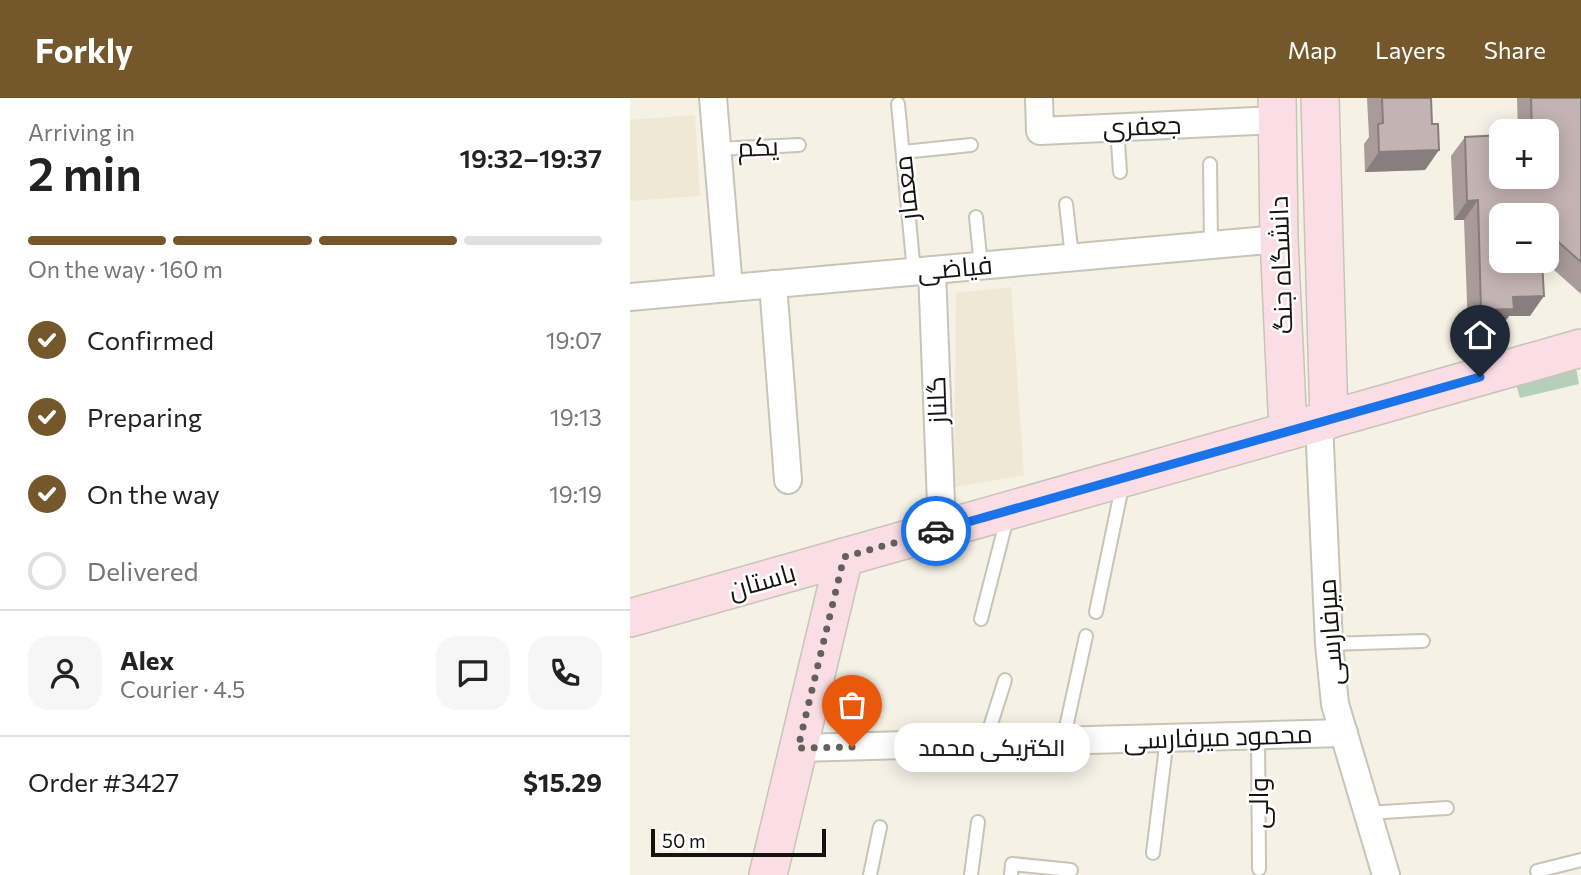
<!DOCTYPE html>
<html lang="en">
<head>
<meta charset="utf-8">
<style>
	:root { --surface:#fff; --page:#f6f6f6; --text:#222; --muted:#767676; --line:#e0e0e0; --accent:#74582b }
	body { margin:0; font-family:Commissioner,Cairo,sans-serif; background:var(--page); color:var(--text); height:100vh; display:flex; flex-direction:column; font-size:26px; white-space:nowrap }
	* { box-sizing:border-box; margin:0 }
	p { font-size:23px; color:var(--muted) }
	.icon { flex:none; width:38px; height:38px; fill:none; stroke:currentColor; stroke-width:2; stroke-linecap:round; stroke-linejoin:round }
	.map { position:relative; flex:1; overflow:hidden }
	.side { display:flex; flex-direction:column; background:var(--surface); width:630px }
	.side>* { flex:none }
	.fabs { position:absolute; left:859px; top:21px; display:grid; gap:14px }
	.fabs a { display:grid; place-items:center; width:70px; height:70px; border-radius:14px; background:var(--surface); box-shadow:0 4px 18px #0003; font-size:35px }
	.scale { position:absolute; left:21px; bottom:18px; width:175px; box-sizing:border-box; padding-left:7px; border:4px solid #14130f; border-top:0; font-size:19px; line-height:24px; white-space:nowrap; color:#14130f; -webkit-text-stroke:5px #fff; paint-order:stroke }
	.pin { position:absolute; display:grid; place-items:center; width:60px; height:60px; color:#fff; margin:-72px -30px; border-radius:50% 50% 50% 0; rotate:-45deg; box-shadow:0 0 7px #0007 }
	.pin .icon { rotate:45deg }
	.courier { position:absolute; display:grid; place-items:center; width:70px; height:70px; margin:-35px; border:5px solid #1a73e8; border-radius:50%; background:#fff; color:#222; box-shadow:0 2px 9px #0007 }
	.bubble { position:absolute; height:49px; border-radius:21px; background:var(--surface); box-shadow:0 4px 18px #0003; font-size:23px; font-weight:600; line-height:49px; text-align:center }
	.head em { font-style:normal; font-weight:600 }
	.head div { display:flex; flex-direction:column-reverse }
	.head { display:flex; align-items:center; justify-content:space-between; height:119px; padding:0 28px }
	h1 { font-size:46px; font-weight:600; line-height:52px }
	.bar { display:grid; grid-template-columns:repeat(4,1fr); gap:10px 7px; align-content:center; height:84px; padding:0 28px }
	.bar i { height:9px; border-radius:5px; background:var(--line) }
	.bar .selected { background:var(--accent) }
	.bar p { grid-column:span 4 }
	.line { display:flex; align-items:center; gap:18px; padding:0 28px; border-top:2px solid var(--line) }
	.line div { flex:1 }
	.round { display:grid; place-items:center; flex:none; width:74px; height:74px; border-radius:21px; background:var(--page) }
	ol { padding:0 28px; list-style:none }
	li { display:flex; align-items:center; gap:21px; height:77px }
	li p { margin-inline-start:auto }
	li .icon { padding:7px; border-radius:50%; background:var(--accent); color:#fff; stroke-width:4 }
	li:last-child { color:var(--muted) }
	li i { width:38px; height:38px; border:4px solid var(--line); border-radius:50% }
	header { display:flex; align-items:center; gap:42px; box-sizing:border-box; height:98px; padding:0 35px; background:var(--accent); color:#fff }
	header strong { font-size:33px }
	nav { display:flex; gap:38px; margin-inline-start:auto; font-size:24px }
	main { display:flex; flex:1; min-height:0 }
	.map>svg:first-child { display:block }
</style>
</head>
<body>
<header>
<strong>Forkly</strong>
<nav><a>Map</a><a>Layers</a><a>Share</a></nav>
</header>
<main>
<section class="side">
<div class="head"><div><h1>2 min</h1><p>Arriving in</p></div><em>19:32–19:37</em></div>
<div class="bar"><i class="selected"></i><i class="selected"></i><i class="selected"></i><i></i><p>On the way · 160 m</p></div>
<ol>
<li><svg class="icon" aria-label="check" viewBox="0 0 24 24"><path d="M5 12l5 5 9-10"/></svg>Confirmed<p>19:07</p></li>
<li><svg class="icon" aria-label="check" viewBox="0 0 24 24"><path d="M5 12l5 5 9-10"/></svg>Preparing<p>19:13</p></li>
<li><svg class="icon" aria-label="check" viewBox="0 0 24 24"><path d="M5 12l5 5 9-10"/></svg>On the way<p>19:19</p></li>
<li><i></i>Delivered</li>
</ol>
<div class="line" style="height:126px"><a class="round"><svg class="icon" aria-label="person" viewBox="0 0 24 24"><circle cx="12" cy="8" r="4"/><path d="M4 21q1-7 8-7t8 7"/></svg></a><div><b>Alex</b><p>Courier · 4.5</p></div><a class="round"><svg class="icon" aria-label="chat" viewBox="0 0 24 24"><path d="M4 5h16v11H9l-5 4z"/></svg></a><a class="round"><svg class="icon" aria-label="phone" viewBox="0 0 24 24"><path d="M5 4h4l2 5-3 2q2 4 5 5l2-3 5 2v4C11 20 4 13 5 4z"/></svg></a></div>
<div class="line" style="height:91px"><div>Order #3427</div><b>$15.29</b></div>
</section>
<div class="map">
<svg width="951" height="777" viewBox="0 0 951 777">
	<rect width="100%" height="100%" fill="#f5f1e5"/>
	<g fill="#eee8d4">
		<polygon points="65,17 70,98 0,103 0,22"/>
		<polygon points="381,189 394,377 324,389 326,195"/>
	</g>
	<polygon fill="#b5cfba" points="946,270 949,286 890,300 886,286"/>
	<g fill="none" stroke-linecap="round" stroke-linejoin="round">
		<defs>
			<g id="lane">
				<polyline points="268,6 284,174"/>
				<polyline points="487,29 490,74"/>
				<polyline points="87,51 169,47"/>
				<polyline points="273,54 341,47"/>
				<polyline points="580,66 581,147"/>
				<polyline points="436,106 442,159"/>
				<polyline points="346,119 351,168"/>
				<polyline points="466,514 493,384"/>
				<polyline points="351,521 377,420"/>
				<polyline points="699,546 793,543"/>
				<polyline points="628,638 629,771"/>
				<polyline points="433,643 456,538"/>
				<polyline points="355,645 375,582"/>
				<polyline points="737,715 817,710"/>
				<polyline points="523,755 537,640"/>
				<polyline points="907,773 951,762"/>
				<polyline points="240,777 250,729"/>
				<polyline points="341,777 348,724"/>
				<polyline points="381,777 382,766 441,772"/>
			</g>
			<g id="street">
				<polyline points="83,0 99,190"/>
				<polyline points="409,0 410,33 647,22"/>
				<polyline points="302,172 312,431"/>
				<polyline points="143,186 158,382"/>
				<polyline points="0,199 649,141"/>
				<polyline points="689,325 699,546 705,606 756,777"/>
				<polyline points="168,650 714,635"/>
			</g>
			<g id="secondary">
				<polyline points="647,0 649,141 658,333"/>
				<polyline points="690,0 699,322"/>
				<polyline points="0,520 951,250"/>
				<polyline points="138,777 214,459"/>
			</g>
		</defs>
		<use href="#lane" stroke="#c8c4b8" stroke-width="16"/>
		<use href="#street" stroke="#c8c4b8" stroke-width="30"/>
		<use href="#secondary" stroke="#c8c4b8" stroke-width="40"/>
		<use href="#lane" stroke="#fff" stroke-width="12"/>
		<use href="#street" stroke="#fff" stroke-width="26"/>
		<use href="#secondary" stroke="#fbdee5" stroke-width="37"/>
	</g>
	<g fill="#a89b9a">
		<polygon points="737,0 801,0 802,26 809,52 795,72 735,74 734,46 739,39"/>
		<polygon points="887,0 951,0 951,196 914,163 917,163 917,117 872,117 900,218 879,218 870,230 838,231 834,122 824,122 821,58 835,39 872,79 917,33 888,33"/>
	</g>
	<g fill="#887e7d">
		<polygon points="809,52 795,72 735,74 749,54"/>
		<polygon points="848,102 834,122 824,122 837,103"/>
		<polygon points="914,198 900,218 879,218 870,230 838,231 851,212 883,199"/>
	</g>
	<g fill="#c3b4b3" stroke="#887e7d" stroke-width="2">
		<polygon points="752,0 801,0 802,26 808,26 809,52 749,54 748,26 753,25"/>
		<polygon points="901,0 951,0 951,164 917,134 917,117 872,117 872,163 912,163 914,198 883,199 884,211 851,212 848,102 837,103 835,39 872,37 872,79 917,79 917,33 902,33"/>
	</g>
	<g fill="none" stroke-linecap="round" stroke-linejoin="round">
		<polyline stroke="#63615a" stroke-width="7" stroke-dasharray="0 12.6" points="222,649 168,650 214,459 306,433"/>
		<polyline stroke="#1a73e8" stroke-width="9" points="306,433 850,279"/>
	</g>
	<g text-anchor="middle" stroke-width="5" stroke-linejoin="round" paint-order="stroke">
		<g font-size="26" fill="#14130f" stroke="#fff">
			<text transform="translate(512 28) rotate(-2)" y="9">جعفری</text>
			<text transform="translate(128 49) rotate(-2)" y="9">یکم</text>
			<text transform="translate(276 90) rotate(-96)" y="9">معمار</text>
			<text transform="translate(651 167) rotate(-92)" y="9">دانشگاه جنگ</text>
			<text transform="translate(325 170) rotate(-5)" y="9">فیاضی</text>
			<text transform="translate(307 302) rotate(-92)" y="9">گلناز</text>
			<text transform="translate(132 483) rotate(-16)" y="9">باستان</text>
			<text transform="translate(700 534) rotate(-94)" y="9">میرفارسی</text>
			<text transform="translate(588 639) rotate(-2)" y="9">محمود میرفارسی</text>
			<text transform="translate(629 705) rotate(-90)" y="9">والی</text>
		</g>
	</g>
</svg>
<div class="fabs">
<a>+</a>
<a>−</a>
</div>
<div class="scale">50 m</div>
<div class="pin" style="left:222px;top:649px;background:#ea580c"><svg class="icon" aria-label="bag" viewBox="0 0 24 24"><path d="M5 8h14l-1 12H6zM9 8a3 3 0 0 1 6 0"/></svg></div>
<div class="pin" style="left:850px;top:279px;background:#1f2937"><svg class="icon" aria-label="home" viewBox="0 0 24 24"><path d="M3 11l9-7 9 7M6 9v11h12V9"/></svg></div>
<div class="courier" style="left:306px;top:433px"><svg class="icon" aria-label="car" viewBox="0 0 24 24"><path d="M5 17H2v-5l4-1 3-4h7l3 4 3 1v5h-3M9 17h6M6 11h13"/><circle cx="7" cy="17" r="2"/><circle cx="17" cy="17" r="2"/></svg></div>
<div class="bubble" style="left:264px;top:625px;width:196px">الکتریکی محمد</div>
</div>
</main>
</body>
</html>
